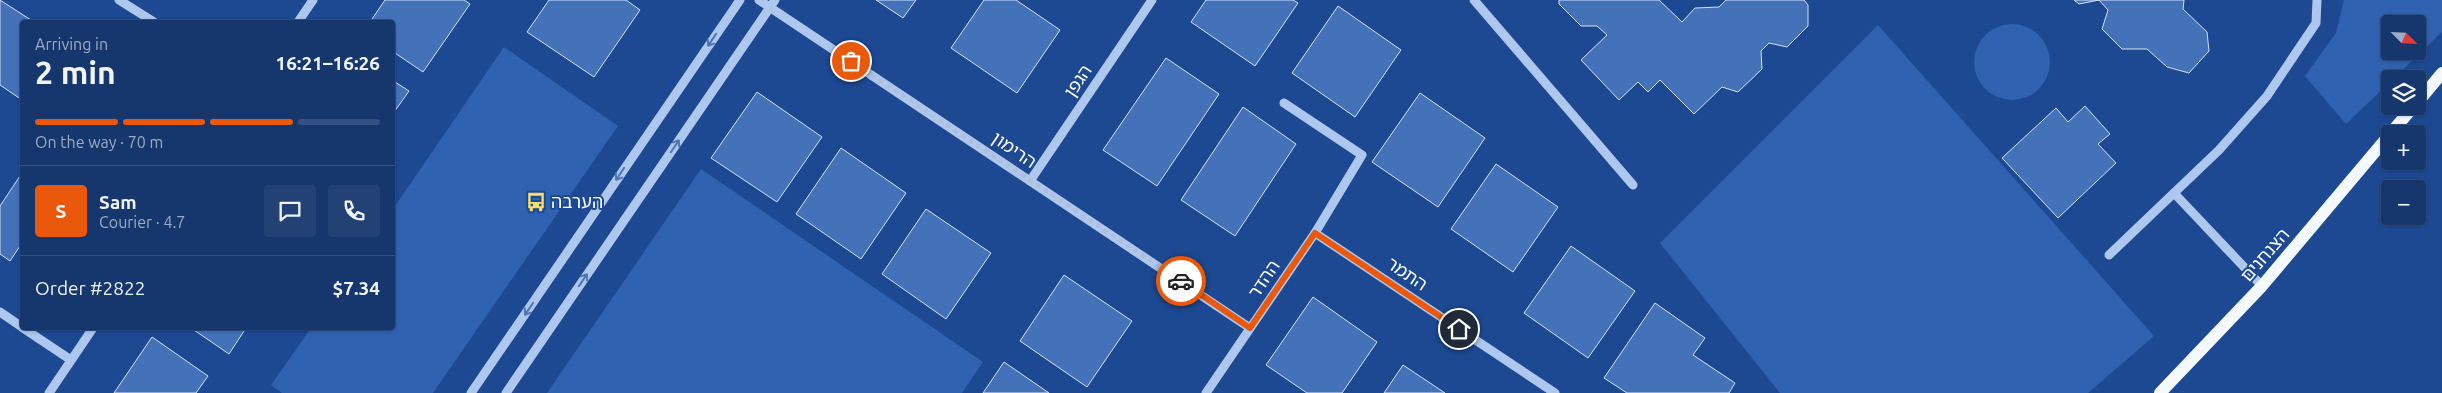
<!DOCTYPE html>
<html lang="en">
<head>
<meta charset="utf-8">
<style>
	:root { --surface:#15376e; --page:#224276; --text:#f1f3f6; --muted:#9dacc2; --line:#345181; --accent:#ea580c }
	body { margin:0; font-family:Ubuntu,"Noto Sans Hebrew",sans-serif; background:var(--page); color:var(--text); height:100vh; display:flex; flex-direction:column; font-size:19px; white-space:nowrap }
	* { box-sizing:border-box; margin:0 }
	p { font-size:16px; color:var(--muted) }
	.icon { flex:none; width:28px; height:28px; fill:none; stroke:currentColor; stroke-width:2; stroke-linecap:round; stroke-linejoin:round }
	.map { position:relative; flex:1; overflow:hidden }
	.panel { position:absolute; left:20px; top:20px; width:375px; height:310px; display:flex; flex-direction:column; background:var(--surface); border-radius:5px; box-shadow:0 1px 4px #0004,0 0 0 1px var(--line) }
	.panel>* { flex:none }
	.needle { width:32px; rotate:114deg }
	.tools { position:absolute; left:2381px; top:15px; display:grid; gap:10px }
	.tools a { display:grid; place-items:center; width:45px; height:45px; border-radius:5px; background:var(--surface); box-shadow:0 1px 4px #0004,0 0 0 1px var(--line); font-size:25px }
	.pin { position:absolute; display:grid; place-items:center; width:42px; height:42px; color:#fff; margin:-21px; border:2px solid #fff; border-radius:50%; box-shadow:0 1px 5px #0007 }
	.courier { position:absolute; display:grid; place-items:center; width:50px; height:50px; margin:-25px; border:4px solid #ea580c; border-radius:50%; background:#fff; color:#222; box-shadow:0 1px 6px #0007 }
	.summary em { font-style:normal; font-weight:700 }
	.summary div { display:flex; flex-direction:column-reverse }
	.summary { display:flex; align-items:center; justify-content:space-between; height:85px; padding:0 15px }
	h1 { font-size:32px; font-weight:700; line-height:38px }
	.bar { display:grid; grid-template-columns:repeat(4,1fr); gap:8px 5px; align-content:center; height:60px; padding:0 15px }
	.bar i { height:6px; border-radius:4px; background:var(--line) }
	.bar .active { background:var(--accent) }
	.bar p { grid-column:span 4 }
	.line { display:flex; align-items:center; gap:12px; padding:0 15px; border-top:1px solid var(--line) }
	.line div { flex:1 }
	.round { display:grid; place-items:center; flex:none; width:52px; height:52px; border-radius:5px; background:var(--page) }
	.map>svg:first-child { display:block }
</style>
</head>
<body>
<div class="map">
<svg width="2442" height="393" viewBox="0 0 2442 393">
	<rect width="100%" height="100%" fill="#1c4992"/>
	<g fill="#2f62b0" fill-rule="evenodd">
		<path d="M2344,0H2442V32L2393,79H2390V82L2346,124L2305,76L2336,33ZM2390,24H2418V51H2390Z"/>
		<circle cx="2012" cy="62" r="38"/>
		<polygon points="1878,25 2154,336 2088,393 1780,393 1660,243"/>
		<polygon points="504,47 618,126 433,393 282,393 271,385 311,328 392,328 393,209"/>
		<polygon points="701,169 983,362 962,393 547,393"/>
	</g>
	<g fill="#4472b9" stroke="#d3e2fa">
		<polygon points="0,0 34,22 22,22 22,100 0,85"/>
		<polygon points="385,0 464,0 470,4 423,72 392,51 392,22 370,22"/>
		<polygon points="549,0 626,0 640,10 594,77 527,32"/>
		<polygon points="876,0 916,0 903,18"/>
		<polygon points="984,0 1016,0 1060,30 1017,93 951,48"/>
		<polygon points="1206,0 1293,0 1298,3 1255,66 1191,22"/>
		<polygon points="1559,0 1659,0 1682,22 1695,8 1719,7 1726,0 1804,0 1808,5 1808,26 1787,47 1769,43 1761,51 1762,69 1738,92 1722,87 1694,114 1660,80 1648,92 1638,82 1619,100 1581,60 1607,35 1597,26 1581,26 1559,4"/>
		<polygon points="2074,0 2184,0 2183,9 2207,32 2209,51 2189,73 2167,67 2147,49 2122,49 2102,29 2108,10 2099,0 2079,4"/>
		<polygon points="1338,6 1401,50 1355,117 1292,73"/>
		<polygon points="1166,58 1219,94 1157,186 1103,150"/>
		<polygon points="392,80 409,91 392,115"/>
		<polygon points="757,92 822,137 777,202 711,158"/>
		<polygon points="1420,93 1485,138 1438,207 1372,162"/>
		<polygon points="2085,106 2110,134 2098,144 2116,163 2058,218 2002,158 2056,108 2068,122"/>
		<polygon points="1243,107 1296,144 1235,236 1181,200"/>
		<polygon points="841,148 906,193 861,259 796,214"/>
		<polygon points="1496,164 1558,207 1513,272 1451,229"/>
		<polygon points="22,173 22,243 10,261 0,254 0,206"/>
		<polygon points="926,209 991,253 946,319 882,274"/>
		<polygon points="1571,246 1635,291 1588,358 1524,313"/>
		<polygon points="1064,275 1132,321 1087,387 1020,341"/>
		<polygon points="1313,297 1377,342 1342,393 1307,393 1266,365"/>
		<polygon points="1655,303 1705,338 1693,355 1735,383 1729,393 1627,393 1604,378"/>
		<polygon points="191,328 246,328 229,354"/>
		<polygon points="152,337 208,376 196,393 114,393"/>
		<polygon points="1004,362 1049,393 983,393"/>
		<polygon points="1403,365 1445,393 1384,393"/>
	</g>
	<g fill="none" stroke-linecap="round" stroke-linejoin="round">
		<g stroke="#adc7ee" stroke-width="9">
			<polyline points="119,0 154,22"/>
			<polyline points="759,0 1250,328"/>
			<polyline points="1474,0 1633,185"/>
			<polyline points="298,22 313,0"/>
			<polyline points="1030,181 1152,0"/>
			<polyline points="2174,193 2262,286"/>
			<polyline points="1315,233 1555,393"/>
			<polyline points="2109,255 2219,150 2267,96 2316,23 2317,0"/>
			<polyline points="0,312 22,327"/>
			<polyline points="23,328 71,360"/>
			<polyline points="49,393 93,328"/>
			<polyline points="471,393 740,0"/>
			<polyline points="506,393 775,0"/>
			<polyline points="1206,393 1315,233 1362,155 1284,103"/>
		</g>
		<g stroke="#f4f8ff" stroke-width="12">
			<polyline points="2418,102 2442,73"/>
			<polyline points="2390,134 2414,106"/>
			<polyline points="2160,393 2262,286 2390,134"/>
		</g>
	</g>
	<defs><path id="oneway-shaft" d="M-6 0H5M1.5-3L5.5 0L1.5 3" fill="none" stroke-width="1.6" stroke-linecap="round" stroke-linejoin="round" transform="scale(1.25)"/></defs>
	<g stroke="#4f75b2">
		<use href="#oneway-shaft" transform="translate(712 40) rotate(124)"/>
		<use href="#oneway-shaft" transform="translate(675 146) rotate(-56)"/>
		<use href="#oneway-shaft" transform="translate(620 174) rotate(124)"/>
		<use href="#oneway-shaft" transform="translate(583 280) rotate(-56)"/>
		<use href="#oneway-shaft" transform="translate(529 309) rotate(124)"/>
	</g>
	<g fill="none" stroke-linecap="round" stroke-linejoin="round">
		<polyline stroke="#b0bfd9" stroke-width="5" stroke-dasharray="0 9" points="851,61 1181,281"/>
		<polyline stroke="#ea580c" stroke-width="6" points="1181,281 1250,328 1315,233 1459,329"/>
	</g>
	<defs>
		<symbol id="bus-bare" viewBox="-9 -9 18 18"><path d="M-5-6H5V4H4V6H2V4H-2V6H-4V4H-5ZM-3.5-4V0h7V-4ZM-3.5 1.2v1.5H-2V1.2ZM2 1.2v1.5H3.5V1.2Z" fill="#fedc6b" stroke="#1c4992" stroke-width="2.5" paint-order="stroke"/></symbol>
	</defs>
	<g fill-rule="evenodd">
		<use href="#bus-bare" x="522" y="188" width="28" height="28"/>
	</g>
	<g text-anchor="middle" stroke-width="4" stroke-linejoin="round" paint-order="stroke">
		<g font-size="18" fill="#fff" stroke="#1c4992">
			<text transform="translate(1078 81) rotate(-56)" y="6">הגפן</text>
			<text transform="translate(1014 150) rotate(34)" y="6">הרימון</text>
			<text transform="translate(2265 255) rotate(-49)" y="6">הצנחנים</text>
			<text transform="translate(1407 274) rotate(34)" y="6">התמר</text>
			<text transform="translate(1264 279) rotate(-56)" y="6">ההדר</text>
		</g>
		<g font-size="18" fill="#fff" stroke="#1c4992" text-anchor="start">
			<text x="551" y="208">הערבה</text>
		</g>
	</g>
</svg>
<div class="tools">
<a><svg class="needle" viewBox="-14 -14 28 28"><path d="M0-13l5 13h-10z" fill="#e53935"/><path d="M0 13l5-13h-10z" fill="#9dacc2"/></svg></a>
<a><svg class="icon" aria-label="layers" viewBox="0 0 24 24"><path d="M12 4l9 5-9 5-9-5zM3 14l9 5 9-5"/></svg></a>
<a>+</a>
<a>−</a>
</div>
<div class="pin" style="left:851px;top:61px;background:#ea580c"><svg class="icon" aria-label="bag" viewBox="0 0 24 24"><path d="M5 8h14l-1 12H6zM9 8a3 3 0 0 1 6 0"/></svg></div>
<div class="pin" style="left:1459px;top:329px;background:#1f2937"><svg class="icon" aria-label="home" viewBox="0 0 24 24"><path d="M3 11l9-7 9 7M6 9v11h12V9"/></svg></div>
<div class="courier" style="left:1181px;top:281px"><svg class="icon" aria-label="car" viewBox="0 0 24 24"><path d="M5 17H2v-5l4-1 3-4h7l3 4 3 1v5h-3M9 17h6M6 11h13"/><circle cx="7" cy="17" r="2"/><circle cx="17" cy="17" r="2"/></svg></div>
<section class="panel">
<div class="summary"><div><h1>2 min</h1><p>Arriving in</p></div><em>16:21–16:26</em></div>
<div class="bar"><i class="active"></i><i class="active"></i><i class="active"></i><i></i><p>On the way · 70 m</p></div>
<div class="line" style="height:90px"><b class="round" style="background:var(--accent);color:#fff">S</b><div><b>Sam</b><p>Courier · 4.7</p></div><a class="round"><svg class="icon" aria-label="chat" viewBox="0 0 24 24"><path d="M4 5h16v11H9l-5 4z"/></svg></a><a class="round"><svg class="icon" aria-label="phone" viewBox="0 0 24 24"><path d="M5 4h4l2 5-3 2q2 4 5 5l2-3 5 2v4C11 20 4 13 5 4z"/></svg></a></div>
<div class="line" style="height:65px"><div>Order #2822</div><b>$7.34</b></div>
</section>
</div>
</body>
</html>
